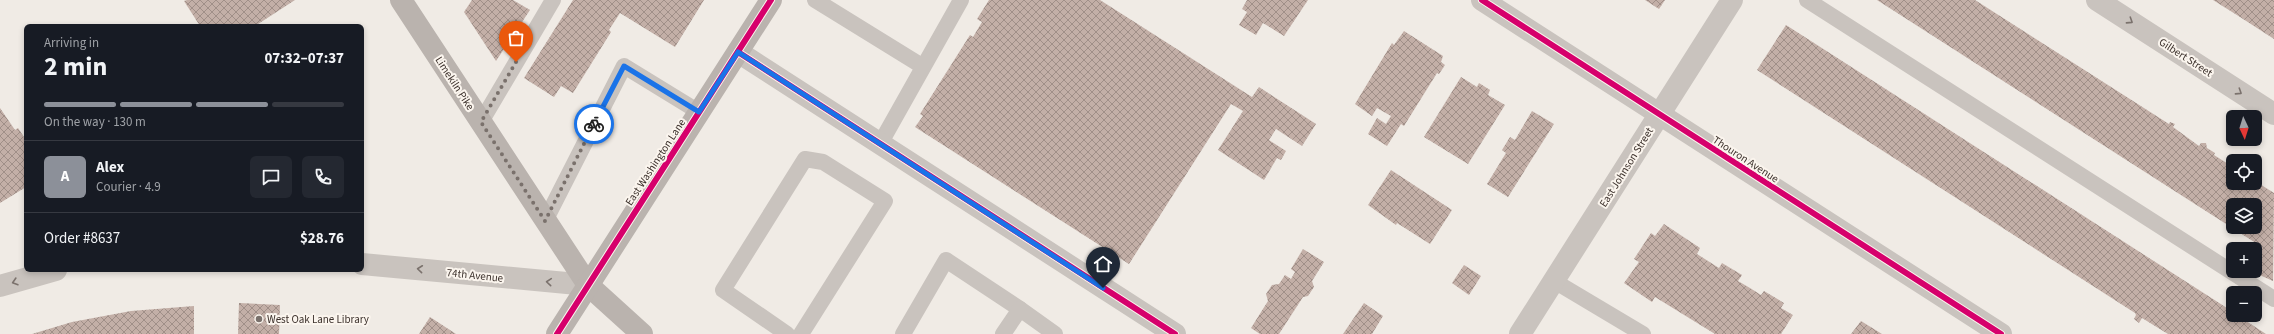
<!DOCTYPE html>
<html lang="en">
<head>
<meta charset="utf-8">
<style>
	:root { --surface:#171b24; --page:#242831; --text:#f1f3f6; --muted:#9ea1a6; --line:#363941; --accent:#8c9099 }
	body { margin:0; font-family:"Source Sans 3",sans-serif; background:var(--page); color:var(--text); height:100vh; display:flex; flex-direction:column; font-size:15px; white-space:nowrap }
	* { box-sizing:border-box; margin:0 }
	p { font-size:13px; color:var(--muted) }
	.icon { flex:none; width:22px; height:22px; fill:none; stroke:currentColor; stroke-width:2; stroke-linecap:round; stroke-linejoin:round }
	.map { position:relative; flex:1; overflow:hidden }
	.panel { position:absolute; left:24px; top:24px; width:340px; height:248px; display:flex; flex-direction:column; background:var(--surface); border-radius:6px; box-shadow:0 2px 6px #0003 }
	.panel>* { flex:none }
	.needle { width:26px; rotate:176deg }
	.buttons { position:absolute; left:2226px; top:110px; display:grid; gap:8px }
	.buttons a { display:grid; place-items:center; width:36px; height:36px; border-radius:6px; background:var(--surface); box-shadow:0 2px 6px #0003; font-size:20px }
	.pin { position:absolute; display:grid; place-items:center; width:34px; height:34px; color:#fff; margin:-41px -17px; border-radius:50% 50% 50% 0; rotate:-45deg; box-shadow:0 0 4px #0007 }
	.pin .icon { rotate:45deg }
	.courier { position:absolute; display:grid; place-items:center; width:40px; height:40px; margin:-20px; border:3px solid #1a73e8; border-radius:50%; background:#fff; color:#222; box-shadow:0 1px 5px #0007 }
	.summary em { font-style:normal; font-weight:700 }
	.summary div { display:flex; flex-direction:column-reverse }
	.summary { display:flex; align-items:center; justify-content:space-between; height:68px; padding:0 20px }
	h1 { font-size:26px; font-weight:700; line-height:30px }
	.bar { display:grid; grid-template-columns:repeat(4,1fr); gap:6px 4px; align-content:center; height:48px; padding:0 20px }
	.bar i { height:5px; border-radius:3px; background:var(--line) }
	.bar .active { background:var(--accent) }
	.bar p { grid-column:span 4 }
	.line { display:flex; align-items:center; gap:10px; padding:0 20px; border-top:1px solid var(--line) }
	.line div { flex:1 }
	.round { display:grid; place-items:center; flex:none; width:42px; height:42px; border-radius:6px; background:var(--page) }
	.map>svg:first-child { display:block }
</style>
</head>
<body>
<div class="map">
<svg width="2274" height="334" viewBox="0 0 2274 334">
	<defs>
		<pattern id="building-cross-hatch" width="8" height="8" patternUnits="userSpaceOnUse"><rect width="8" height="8" fill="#c3afa7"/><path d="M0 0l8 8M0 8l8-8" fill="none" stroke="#a08f88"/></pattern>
	</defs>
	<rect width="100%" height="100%" fill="#f0ebe5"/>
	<g fill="url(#building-cross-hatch)" fill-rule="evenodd">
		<polygon points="187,0 295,0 255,26 200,26 184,1"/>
		<polygon points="472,0 513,0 530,10 496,61 464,12"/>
		<polygon points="573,0 704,0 675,47 620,13 609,30 611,32 573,93 561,86 554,97 524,78"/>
		<polygon points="989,0 1100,0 1252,97 1259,87 1316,124 1302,146 1276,129 1269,140 1286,151 1281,160 1277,158 1264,180 1218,150 1243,111 1231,104 1129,264 915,127 923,116 920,114 970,35 973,37 982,22 977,19"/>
		<polygon points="1247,0 1308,0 1284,36 1263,23 1256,35 1239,25 1247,12 1242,9"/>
		<polygon points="1645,0 1665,0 1659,9"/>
		<path d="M1877,0H1975L2169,124L2170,122L2175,124L2173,127L2199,146L2201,143H2206L2207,148L2215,153L2214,155L2233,167V183H2255V181L2274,193L2273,281L2255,273L2257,271L2255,269V258L2262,247ZM2233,205H2255V227H2233Z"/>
		<polygon points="2213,0 2274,0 2274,39 2240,17"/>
		<polygon points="1786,25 2227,308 2233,313 2233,315 2237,315 2266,334 2168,334 2142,318 2139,323 2134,319 2136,315 2135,313 1757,70"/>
		<polygon points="1404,31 1443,56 1441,62 1445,65 1439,74 1437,73 1404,126 1401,124 1387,146 1368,134 1377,118 1386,124 1391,116 1377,108 1372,116 1355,104 1392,43 1394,45"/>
		<polygon points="1461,77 1477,87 1479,83 1490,90 1488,95 1505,105 1468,164 1424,137"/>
		<polygon points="0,108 15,130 18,128 26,140 26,187 0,203"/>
		<polygon points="1532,111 1554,124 1508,197 1487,184 1506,153 1502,150 1510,137 1515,140"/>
		<polygon points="1391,170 1452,210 1430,244 1397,223 1396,225 1368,205"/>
		<polygon points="1664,224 1700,248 1697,254 1719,268 1722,263 1742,275 1738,281 1750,288 1761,295 1764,291 1784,303 1781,308 1793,315 1781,334 1715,334 1655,297 1652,302 1624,283 1639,262 1634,259 1651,233 1655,236"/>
		<polygon points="1303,249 1324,262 1312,281 1314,287 1308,296 1303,297 1279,334 1260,334 1251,328 1268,301 1266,294 1272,285 1279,284 1285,275 1291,279 1295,272 1291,269"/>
		<polygon points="1464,265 1481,276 1469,295 1452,283"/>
		<polygon points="239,303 280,305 279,334 238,334"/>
		<polygon points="1364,303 1383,316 1372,334 1343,334"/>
		<polygon points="194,306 194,334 32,334 72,322 131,311"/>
		<polygon points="430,317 456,334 419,334"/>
		<polygon points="1861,321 1882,334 1851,334"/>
	</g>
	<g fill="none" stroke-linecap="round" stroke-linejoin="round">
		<g stroke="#c9c3be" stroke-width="16">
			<polyline points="815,0 922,66"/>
			<polyline points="1807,0 2274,299"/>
			<polyline points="481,122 553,0"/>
			<polyline points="880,144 961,0"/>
			<polyline points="545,221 624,66 699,112"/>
			<polyline points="1554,281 1643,334"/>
			<polyline points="787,334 723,290 805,159 823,162 885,201 801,334"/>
			<polyline points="903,334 946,260 1020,309"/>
			<polyline points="1003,334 1020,309 1055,334"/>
		</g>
		<g stroke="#c9c3be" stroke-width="22">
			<polyline points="1482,0 2001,334"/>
			<polyline points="2097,0 2274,114"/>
			<polyline points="738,52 1175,334"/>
			<polyline points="362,264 588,285"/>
			<polyline points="0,286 56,270"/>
			<polyline points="1520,334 1732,0"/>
		</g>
		<g stroke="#bab3ae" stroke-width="22">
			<polyline points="401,0 588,285 642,334"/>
			<polyline points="557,334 771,0"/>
		</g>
		<defs>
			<g id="cycleway">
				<polyline points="1482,0 2001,334"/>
				<polyline points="738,52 1175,334"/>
				<polyline points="557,334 771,0"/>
			</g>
		</defs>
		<use href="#cycleway" stroke="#fbf5ee" stroke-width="8"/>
		<use href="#cycleway" stroke="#d6006c" stroke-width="6"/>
	</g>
	<defs><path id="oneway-chevron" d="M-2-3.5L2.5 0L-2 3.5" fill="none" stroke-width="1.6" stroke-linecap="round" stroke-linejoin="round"/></defs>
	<g stroke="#7b726d">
		<use href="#oneway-chevron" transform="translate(2130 21) rotate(33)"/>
		<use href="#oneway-chevron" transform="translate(2239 92) rotate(33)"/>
		<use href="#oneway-chevron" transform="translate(420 269) rotate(-174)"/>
		<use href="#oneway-chevron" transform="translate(15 282) rotate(163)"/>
		<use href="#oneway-chevron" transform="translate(549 282) rotate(-175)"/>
	</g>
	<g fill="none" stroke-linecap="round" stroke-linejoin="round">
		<polyline stroke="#7a716c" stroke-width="4" stroke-dasharray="0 7.2" points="516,62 481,122 545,221 594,124"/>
		<polyline stroke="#1a73e8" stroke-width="5" points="594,124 624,66 699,112 738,52 1103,288"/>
	</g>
	<circle fill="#7a716c" stroke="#fbf5ee" stroke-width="1.5" cx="259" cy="319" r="4"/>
	<g text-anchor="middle" stroke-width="4" stroke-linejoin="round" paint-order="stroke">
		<g font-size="11" fill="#3b302b" stroke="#fbf5ee">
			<text transform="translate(2186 57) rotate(33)" y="4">Gilbert Street</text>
			<text transform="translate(455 83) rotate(57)" y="4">Limekiln Pike</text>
			<text transform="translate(1746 159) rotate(33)" y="4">Thouron Avenue</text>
			<text transform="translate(655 162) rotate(-57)" y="4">East Washington Lane</text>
			<text transform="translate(1626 167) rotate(-58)" y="4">East Johnson Street</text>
			<text transform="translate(475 275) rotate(6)" y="4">74th Avenue</text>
		</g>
		<g font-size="11" fill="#3b302b" stroke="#fbf5ee" text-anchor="start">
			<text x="267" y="323">West Oak Lane Library</text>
		</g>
	</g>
</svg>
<div class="buttons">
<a><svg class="needle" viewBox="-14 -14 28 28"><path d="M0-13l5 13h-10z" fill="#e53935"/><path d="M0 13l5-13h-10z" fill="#9ea1a6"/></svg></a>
<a><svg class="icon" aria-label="locate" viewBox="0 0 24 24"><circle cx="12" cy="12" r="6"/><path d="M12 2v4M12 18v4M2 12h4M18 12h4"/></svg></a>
<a><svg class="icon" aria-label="layers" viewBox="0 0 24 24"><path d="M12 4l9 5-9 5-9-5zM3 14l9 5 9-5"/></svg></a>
<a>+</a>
<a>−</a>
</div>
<div class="pin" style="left:516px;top:62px;background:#ea580c"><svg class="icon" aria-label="bag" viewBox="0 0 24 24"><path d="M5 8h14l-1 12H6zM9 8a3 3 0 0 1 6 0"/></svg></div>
<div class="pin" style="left:1103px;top:288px;background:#1f2937"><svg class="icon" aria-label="home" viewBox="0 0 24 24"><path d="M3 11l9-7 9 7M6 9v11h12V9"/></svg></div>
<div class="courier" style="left:594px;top:124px"><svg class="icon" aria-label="bike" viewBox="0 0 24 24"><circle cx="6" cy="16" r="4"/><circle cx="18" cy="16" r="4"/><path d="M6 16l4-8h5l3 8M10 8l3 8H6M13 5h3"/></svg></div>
<section class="panel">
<div class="summary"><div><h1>2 min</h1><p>Arriving in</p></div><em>07:32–07:37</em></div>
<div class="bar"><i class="active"></i><i class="active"></i><i class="active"></i><i></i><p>On the way · 130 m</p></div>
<div class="line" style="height:72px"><b class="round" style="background:var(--accent);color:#fff">A</b><div><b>Alex</b><p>Courier · 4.9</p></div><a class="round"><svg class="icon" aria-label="chat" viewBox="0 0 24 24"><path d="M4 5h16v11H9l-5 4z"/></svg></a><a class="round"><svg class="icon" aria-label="phone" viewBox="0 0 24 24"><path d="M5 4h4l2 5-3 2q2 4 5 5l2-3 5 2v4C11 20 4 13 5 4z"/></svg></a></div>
<div class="line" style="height:52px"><div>Order #8637</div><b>$28.76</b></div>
</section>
</div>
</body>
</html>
